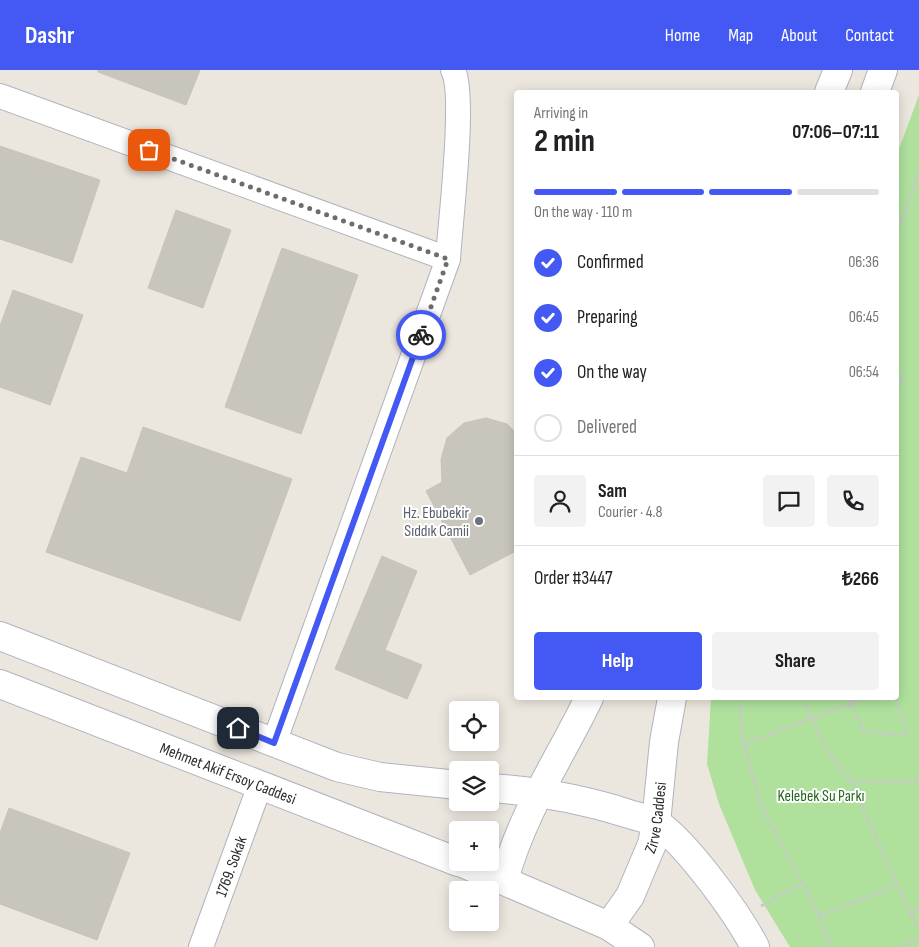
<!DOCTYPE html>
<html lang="en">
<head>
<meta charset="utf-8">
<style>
	:root { --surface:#fff; --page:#f2f2f2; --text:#202124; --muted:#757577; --line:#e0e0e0; --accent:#4458f3 }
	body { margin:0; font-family:"Sofia Sans Condensed",sans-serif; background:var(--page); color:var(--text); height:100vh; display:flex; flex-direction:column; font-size:19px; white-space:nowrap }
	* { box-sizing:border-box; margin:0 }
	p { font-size:16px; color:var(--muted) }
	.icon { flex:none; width:28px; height:28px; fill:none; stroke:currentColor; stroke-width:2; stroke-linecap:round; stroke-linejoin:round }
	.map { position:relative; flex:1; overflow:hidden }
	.details { position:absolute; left:514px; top:20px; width:385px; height:610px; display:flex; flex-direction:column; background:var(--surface); border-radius:5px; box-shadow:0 2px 12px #0003 }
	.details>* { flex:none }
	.controls { position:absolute; left:449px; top:631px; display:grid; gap:10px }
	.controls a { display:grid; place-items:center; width:50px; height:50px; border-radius:5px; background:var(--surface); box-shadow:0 2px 12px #0003; font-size:25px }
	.pin { position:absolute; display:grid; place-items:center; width:42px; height:42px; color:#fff; margin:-21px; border-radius:10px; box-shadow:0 2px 8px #0006 }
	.courier { position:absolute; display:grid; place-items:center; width:50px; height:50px; margin:-25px; border:4px solid #4458f3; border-radius:50%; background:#fff; color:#222; box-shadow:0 1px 6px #0007 }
	.overview em { font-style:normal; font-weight:700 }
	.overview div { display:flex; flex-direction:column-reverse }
	.overview { display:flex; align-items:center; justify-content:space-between; height:85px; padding:0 20px }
	h1 { font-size:32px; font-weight:700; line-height:38px }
	.bar { display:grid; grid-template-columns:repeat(4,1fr); gap:8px 5px; align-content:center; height:60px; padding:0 20px }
	.bar i { height:6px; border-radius:4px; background:var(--line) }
	.bar .active { background:var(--accent) }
	.bar p { grid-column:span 4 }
	.line { display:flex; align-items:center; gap:12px; padding:0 20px; border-top:1px solid var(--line) }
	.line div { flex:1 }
	.round { display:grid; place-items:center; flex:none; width:52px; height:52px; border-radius:5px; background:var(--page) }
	ol { padding:0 20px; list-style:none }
	li { display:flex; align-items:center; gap:15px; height:55px }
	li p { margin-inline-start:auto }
	li .icon { padding:5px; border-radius:50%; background:var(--accent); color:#fff; stroke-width:4 }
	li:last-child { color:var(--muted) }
	li i { width:28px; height:28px; border:2px solid var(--line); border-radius:50% }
	.primary-button { display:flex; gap:10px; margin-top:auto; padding:10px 20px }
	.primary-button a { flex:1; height:58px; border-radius:5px; background:var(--accent); color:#fff; font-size:20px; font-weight:700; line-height:58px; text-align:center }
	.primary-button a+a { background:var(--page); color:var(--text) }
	header { display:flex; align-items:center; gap:30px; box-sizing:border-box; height:70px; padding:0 25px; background:var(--accent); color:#fff }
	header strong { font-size:24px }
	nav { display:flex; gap:28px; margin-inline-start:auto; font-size:18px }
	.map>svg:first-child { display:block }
</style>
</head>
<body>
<header>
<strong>Dashr</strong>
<nav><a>Home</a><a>Map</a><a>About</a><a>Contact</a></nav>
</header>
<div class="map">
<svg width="919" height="877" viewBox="0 0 919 877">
	<rect width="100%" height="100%" fill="#ece7de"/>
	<polygon fill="#afe19d" points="919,25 919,877 790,877 755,820 719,734 707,694 711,628 896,628 896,87"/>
	<g fill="#c8c5bc" stroke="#c8c3b7">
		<polygon points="98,0 200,0 186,35 98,2"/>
		<polygon points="0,76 100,110 72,193 0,169"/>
		<polygon points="176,140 231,160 203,238 148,218"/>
		<polygon points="282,178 358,205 301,364 225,337"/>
		<polygon points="13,220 83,245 50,335 0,317 0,256"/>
		<polygon points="486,348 507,354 516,363 516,481 470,505 426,421 442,412 441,389 447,368 464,353"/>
		<polygon points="143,357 292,409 240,551 46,482 81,387 127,403"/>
		<polygon points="382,486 417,501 385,580 422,595 407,629 335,599"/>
		<polygon points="9,738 130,783 97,870 0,834 0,763"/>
	</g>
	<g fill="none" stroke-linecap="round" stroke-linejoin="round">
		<defs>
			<g id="minor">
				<polyline points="0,26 448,189 274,673"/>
				<path d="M448,189C450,154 466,25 453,0"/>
				<path id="s1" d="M201,877L260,715"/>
			</g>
			<g id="tertiary">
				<polyline points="0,566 337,697 380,707 458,715"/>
				<path id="s2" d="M0,614L458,792"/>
				<path d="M490,718C538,721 583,729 629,744C638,747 650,749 658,754C688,775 738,844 755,877"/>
				<polyline points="460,792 609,856 640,877"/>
			</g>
			<g id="secondary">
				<polyline points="829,22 838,0"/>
				<polyline points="875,22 883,0"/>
				<path d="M504,810C523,741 559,690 589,628"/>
				<path id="s3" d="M609,856L630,826L652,774L656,753L664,672L672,628"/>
			</g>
		</defs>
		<use href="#minor" stroke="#b1b3be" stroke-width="26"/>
		<use href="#tertiary" stroke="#b1b3be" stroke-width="30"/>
		<use href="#secondary" stroke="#b1b3be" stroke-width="30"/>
		<g stroke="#c8c8c8" stroke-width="3" stroke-dasharray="4 2.5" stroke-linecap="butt">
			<polyline points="896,166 919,102"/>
			<polyline points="896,325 905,302"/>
			<polyline points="740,628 742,666 758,725 769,752 807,821 832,877"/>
			<path d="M803,628C816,658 828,687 851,711"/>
			<polyline points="849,628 863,661 904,666 907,659 895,628"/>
			<polyline points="744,674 865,628"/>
			<polyline points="761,836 802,813"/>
			<polyline points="919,839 910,844 919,857"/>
			<polyline points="910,844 851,711 919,711"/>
			<polyline points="818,846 896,816"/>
			<polyline points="899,877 919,867"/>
		</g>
		<use href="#minor" stroke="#fff" stroke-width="24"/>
		<use href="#tertiary" stroke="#fff" stroke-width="28"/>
		<use href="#secondary" stroke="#fff" stroke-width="28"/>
	</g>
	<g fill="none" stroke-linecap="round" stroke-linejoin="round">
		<polyline stroke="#6f6d6a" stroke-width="5" stroke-dasharray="0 9" points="149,80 448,189 421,265"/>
		<polyline stroke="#4458f3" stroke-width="6" points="238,658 274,673 421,265"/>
	</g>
	<circle fill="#6b7280" stroke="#fff" stroke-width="2" cx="479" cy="451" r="5"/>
	<g text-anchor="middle" stroke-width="4" stroke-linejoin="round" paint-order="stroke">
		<g font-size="16" fill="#5b616d" stroke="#fff" text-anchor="end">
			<text x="469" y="448">Hz. Ebubekir<tspan x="469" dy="18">Sıddık Camii</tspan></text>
		</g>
		<g font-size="16" fill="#2b2b2b" stroke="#fff">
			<text dy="6" stroke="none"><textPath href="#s2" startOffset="245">Mehmet Akif Ersoy Caddesi</textPath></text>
			<text dy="6" stroke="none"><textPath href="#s3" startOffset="120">Zirve Caddesi</textPath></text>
			<text dy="6" stroke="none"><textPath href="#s1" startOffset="86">1769. Sokak</textPath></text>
		</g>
		<g font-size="16" fill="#27661d" stroke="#fff">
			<text x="821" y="731">Kelebek Su Parkı</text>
		</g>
	</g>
</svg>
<div class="controls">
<a><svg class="icon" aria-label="locate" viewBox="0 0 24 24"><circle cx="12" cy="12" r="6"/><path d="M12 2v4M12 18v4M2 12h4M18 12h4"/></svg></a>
<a><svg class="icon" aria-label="layers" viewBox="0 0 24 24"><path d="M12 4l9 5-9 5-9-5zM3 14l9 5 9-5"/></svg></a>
<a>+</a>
<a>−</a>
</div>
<div class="pin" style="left:149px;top:80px;background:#ea580c"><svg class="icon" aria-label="bag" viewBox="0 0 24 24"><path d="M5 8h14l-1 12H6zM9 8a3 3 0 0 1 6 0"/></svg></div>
<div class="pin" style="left:238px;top:658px;background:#1f2937"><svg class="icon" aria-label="home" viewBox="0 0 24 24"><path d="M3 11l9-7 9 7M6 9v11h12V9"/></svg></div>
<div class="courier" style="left:421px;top:265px"><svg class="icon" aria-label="bike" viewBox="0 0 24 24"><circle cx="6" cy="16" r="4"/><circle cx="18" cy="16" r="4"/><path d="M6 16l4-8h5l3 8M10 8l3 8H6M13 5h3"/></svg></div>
<section class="details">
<div class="overview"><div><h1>2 min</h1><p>Arriving in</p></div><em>07:06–07:11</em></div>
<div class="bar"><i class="active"></i><i class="active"></i><i class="active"></i><i></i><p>On the way · 110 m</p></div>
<ol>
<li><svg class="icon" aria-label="check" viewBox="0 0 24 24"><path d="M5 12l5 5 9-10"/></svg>Confirmed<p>06:36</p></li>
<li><svg class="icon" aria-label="check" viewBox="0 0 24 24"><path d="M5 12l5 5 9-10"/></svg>Preparing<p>06:45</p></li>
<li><svg class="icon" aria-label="check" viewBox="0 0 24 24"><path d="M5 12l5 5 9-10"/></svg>On the way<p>06:54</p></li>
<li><i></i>Delivered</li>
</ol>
<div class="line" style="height:90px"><a class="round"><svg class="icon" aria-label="person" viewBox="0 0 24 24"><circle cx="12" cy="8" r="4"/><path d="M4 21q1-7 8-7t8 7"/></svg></a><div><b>Sam</b><p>Courier · 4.8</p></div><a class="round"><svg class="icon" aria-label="chat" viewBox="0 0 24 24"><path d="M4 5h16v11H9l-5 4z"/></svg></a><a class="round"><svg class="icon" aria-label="phone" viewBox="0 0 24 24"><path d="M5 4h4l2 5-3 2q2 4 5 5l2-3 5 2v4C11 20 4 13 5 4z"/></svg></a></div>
<div class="line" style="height:65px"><div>Order #3447</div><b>₺266</b></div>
<div class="primary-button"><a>Help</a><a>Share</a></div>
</section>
</div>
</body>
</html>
